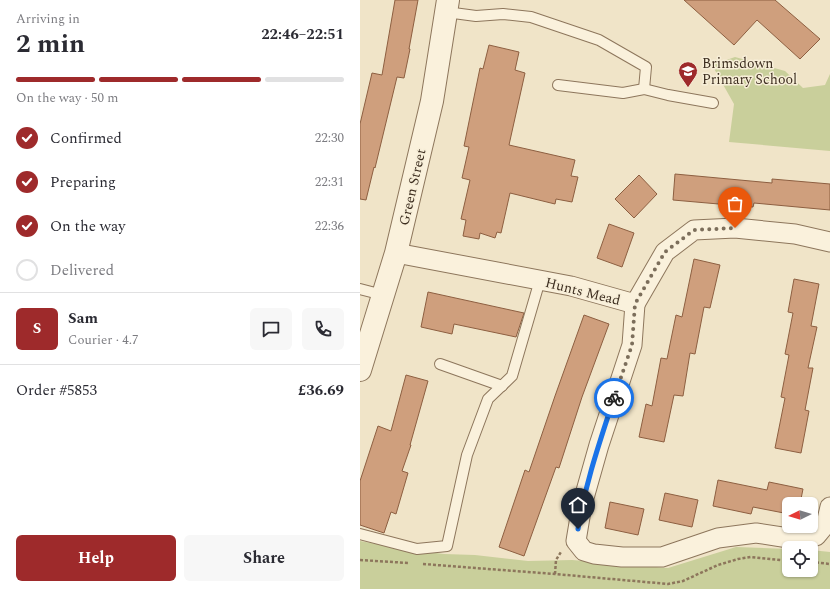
<!DOCTYPE html>
<html lang="en">
<head>
<meta charset="utf-8">
<style>
	:root { --surface:#fff; --page:#f7f7f7; --text:#2b2b33; --muted:#7c7c81; --line:#e1e1e2; --accent:#9e2a2b }
	body { margin:0; font-family:Spectral,serif; background:var(--page); color:var(--text); height:100vh; display:flex; flex-direction:column; font-size:15px; white-space:nowrap }
	* { box-sizing:border-box; margin:0 }
	p { font-size:13px; color:var(--muted) }
	.icon { flex:none; width:22px; height:22px; fill:none; stroke:currentColor; stroke-width:2; stroke-linecap:round; stroke-linejoin:round }
	.map { position:relative; flex:1; overflow:hidden }
	.panel { display:flex; flex-direction:column; background:var(--surface); width:360px }
	.panel>* { flex:none }
	.needle { width:26px; rotate:265deg }
	.fabs { position:absolute; left:422px; top:497px; display:grid; gap:8px }
	.fabs a { display:grid; place-items:center; width:36px; height:36px; border-radius:6px; background:var(--surface); box-shadow:0 1px 3px #0004; font-size:20px }
	.pin { position:absolute; display:grid; place-items:center; width:34px; height:34px; color:#fff; margin:-41px -17px; border-radius:50% 50% 50% 0; rotate:-45deg; box-shadow:0 0 4px #0007 }
	.pin .icon { rotate:45deg }
	.courier { position:absolute; display:grid; place-items:center; width:40px; height:40px; margin:-20px; border:3px solid #1a73e8; border-radius:50%; background:#fff; color:#222; box-shadow:0 1px 5px #0007 }
	.overview em { font-style:normal; font-weight:700 }
	.overview div { display:flex; flex-direction:column-reverse }
	.overview { display:flex; align-items:center; justify-content:space-between; height:68px; padding:0 16px }
	h1 { font-size:26px; font-weight:700; line-height:30px }
	.bar { display:grid; grid-template-columns:repeat(4,1fr); gap:6px 4px; align-content:center; height:48px; padding:0 16px }
	.bar i { height:5px; border-radius:3px; background:var(--line) }
	.bar .selected { background:var(--accent) }
	.bar p { grid-column:span 4 }
	.line { display:flex; align-items:center; gap:10px; padding:0 16px; border-top:1px solid var(--line) }
	.line div { flex:1 }
	.round { display:grid; place-items:center; flex:none; width:42px; height:42px; border-radius:6px; background:var(--page) }
	ol { padding:0 16px; list-style:none }
	li { display:flex; align-items:center; gap:12px; height:44px }
	li p { margin-inline-start:auto }
	li .icon { padding:4px; border-radius:50%; background:var(--accent); color:#fff; stroke-width:4 }
	li:last-child { color:var(--muted) }
	li i { width:22px; height:22px; border:2px solid var(--line); border-radius:50% }
	.button { display:flex; gap:8px; margin-top:auto; padding:8px 16px }
	.button a { flex:1; height:46px; border-radius:6px; background:var(--accent); color:#fff; font-size:16px; font-weight:700; line-height:46px; text-align:center }
	.button a+a { background:var(--page); color:var(--text) }
	main { display:flex; flex:1; min-height:0 }
	.map>svg:first-child { display:block }
</style>
</head>
<body>
<main>
<section class="panel">
<div class="overview"><div><h1>2 min</h1><p>Arriving in</p></div><em>22:46–22:51</em></div>
<div class="bar"><i class="selected"></i><i class="selected"></i><i class="selected"></i><i></i><p>On the way · 50 m</p></div>
<ol>
<li><svg class="icon" aria-label="check" viewBox="0 0 24 24"><path d="M5 12l5 5 9-10"/></svg>Confirmed<p>22:30</p></li>
<li><svg class="icon" aria-label="check" viewBox="0 0 24 24"><path d="M5 12l5 5 9-10"/></svg>Preparing<p>22:31</p></li>
<li><svg class="icon" aria-label="check" viewBox="0 0 24 24"><path d="M5 12l5 5 9-10"/></svg>On the way<p>22:36</p></li>
<li><i></i>Delivered</li>
</ol>
<div class="line" style="height:72px"><b class="round" style="background:var(--accent);color:#fff">S</b><div><b>Sam</b><p>Courier · 4.7</p></div><a class="round"><svg class="icon" aria-label="chat" viewBox="0 0 24 24"><path d="M4 5h16v11H9l-5 4z"/></svg></a><a class="round"><svg class="icon" aria-label="phone" viewBox="0 0 24 24"><path d="M5 4h4l2 5-3 2q2 4 5 5l2-3 5 2v4C11 20 4 13 5 4z"/></svg></a></div>
<div class="line" style="height:52px"><div>Order #5853</div><b>£36.69</b></div>
<div class="button"><a>Help</a><a>Share</a></div>
</section>
<div class="map">
<svg width="470" height="589" viewBox="0 0 470 589">
	<rect width="100%" height="100%" fill="#f0e4c8"/>
	<g fill="#c9cf9b">
		<polygon points="375,57 425,71 443,88 465,85 470,74 470,151 369,142 374,104 352,65"/>
		<polygon points="0,541 44,549 84,554 115,555 168,561 212,560 308,568 376,547 429,549 429,570 451,570 451,550 470,552 470,589 0,589"/>
	</g>
	<g fill="#cf9f7d" stroke="#8d5f41">
		<polygon points="35,0 58,0 49,49 50,49 44,78 37,77 15,168 14,167 6,200 0,199 0,124 12,73 22,75"/>
		<polygon points="324,0 415,0 460,39 440,59 397,20 374,45"/>
		<polygon points="129,45 159,52 155,70 165,73 149,145 215,160 211,176 218,177 212,202 196,199 195,204 150,193 141,233 137,232 135,238 120,233 119,239 103,236 106,220 101,219 110,180 102,178 109,147 104,146 120,68 123,69"/>
		<polygon points="315,174 412,183 412,179 470,184 470,210 394,203 393,207 313,200"/>
		<polygon points="279,175 297,194 274,218 255,199"/>
		<polygon points="249,224 274,233 262,267 237,258"/>
		<polygon points="334,259 360,265 350,308 344,307 335,354 330,353 323,396 314,395 304,442 279,437 286,404 292,406 301,358 307,359 316,315 322,317"/>
		<polygon points="434,279 459,284 451,326 457,327 448,368 453,368 445,410 449,411 441,453 415,448 425,398 421,397 429,355 425,354 433,313 428,312"/>
		<polygon points="68,292 164,313 156,337 94,324 92,334 61,327"/>
		<polygon points="224,315 249,324 222,397 199,468 196,467 164,556 139,547 165,470 169,472 195,396"/>
		<polygon points="46,375 68,381 50,445 51,445 42,471 48,473 36,514 31,512 24,533 0,525 0,481 18,426 31,431"/>
		<polygon points="358,480 407,490 409,482 443,489 440,504 429,504 429,514 393,507 391,514 353,506"/>
		<polygon points="305,493 338,500 332,527 299,520"/>
		<polygon points="250,502 284,509 278,535 245,528"/>
	</g>
	<g fill="none" stroke-linecap="round" stroke-linejoin="round">
		<defs>
			<g id="service">
				<polyline points="86,12 116,16 143,14 171,17 239,40 286,67 284,89"/>
				<polyline points="198,85 263,93 284,89 308,95 353,103"/>
				<polyline points="0,289 23,295"/>
				<polyline points="80,364 142,386"/>
				<polyline points="0,534 57,549 87,546 107,455 128,399 152,376 180,280"/>
			</g>
			<g id="minor">
				<polyline points="36,253 211,286 275,304 305,252 334,230 375,228 435,234 470,242"/>
				<polyline points="275,304 272,345 239,445 222,505 216,541 224,551 234,554 262,557 302,557 358,538 396,533 435,539 456,536 466,524 470,507"/>
			</g>
			<polyline id="tertiary" points="0,370 36,253 72,101 88,0"/>
		</defs>
		<use href="#service" stroke="#8d765c" stroke-width="12"/>
		<use href="#minor" stroke="#8d765c" stroke-width="21"/>
		<use href="#tertiary" stroke="#8d765c" stroke-width="24"/>
		<g stroke="#8d765c" stroke-width="2.5" stroke-dasharray="3 2" stroke-linecap="butt">
			<polyline points="0,560 48,563"/>
			<polyline points="451,562 470,564"/>
			<polyline points="63,564 195,574 308,584 323,581 358,565 378,559 391,557 429,561"/>
			<polyline points="195,574 196,560 201,552"/>
		</g>
		<use href="#service" stroke="#faf1dc" stroke-width="10"/>
		<use href="#minor" stroke="#faf1dc" stroke-width="19"/>
		<use href="#tertiary" stroke="#faf1dc" stroke-width="22"/>
	</g>
	<g fill="none" stroke-linecap="round" stroke-linejoin="round">
		<polyline stroke="#7c6e5b" stroke-width="4" stroke-dasharray="0 7.2" points="254,398 272,345 275,304 305,252 334,230 375,228"/>
		<path stroke="#1a73e8" stroke-width="5" d="M218,529C225,484 240,441 254,398"/>
	</g>
	<defs>
		<symbol id="school-pin" viewBox="-11 -11 22 30"><path d="M0 17L-7.5 6A9.5 9.5 0 1 1 7.5 6Z" fill="#9e2a2b" stroke="#f7eed8"/><path d="M0-5L7-2L0 1L-7-2ZM-4 1L0 2.5L4 1V4Q0 6-4 4Z" fill="#fff"/></symbol>
	</defs>
	<g fill-rule="evenodd">
		<use href="#school-pin" x="317" y="60" width="22" height="30"/>
	</g>
	<g text-anchor="middle" stroke-width="3" stroke-linejoin="round" paint-order="stroke">
		<g font-size="14" fill="#3d2e20" stroke="#f7eed8" text-anchor="start">
			<text x="342" y="68">Brimsdown<tspan x="342" dy="16">Primary School</tspan></text>
		</g>
		<g font-size="14" fill="#3d2e20" stroke="#f7eed8">
			<text transform="translate(52 187) rotate(-77)" y="5">Green Street</text>
			<text transform="translate(223 291) rotate(14)" y="5">Hunts Mead</text>
		</g>
	</g>
</svg>
<div class="fabs">
<a><svg class="needle" viewBox="-14 -14 28 28"><path d="M0-13l5 13h-10z" fill="#e53935"/><path d="M0 13l5-13h-10z" fill="#7c7c81"/></svg></a>
<a><svg class="icon" aria-label="locate" viewBox="0 0 24 24"><circle cx="12" cy="12" r="6"/><path d="M12 2v4M12 18v4M2 12h4M18 12h4"/></svg></a>
</div>
<div class="pin" style="left:375px;top:228px;background:#ea580c"><svg class="icon" aria-label="bag" viewBox="0 0 24 24"><path d="M5 8h14l-1 12H6zM9 8a3 3 0 0 1 6 0"/></svg></div>
<div class="pin" style="left:218px;top:529px;background:#1f2937"><svg class="icon" aria-label="home" viewBox="0 0 24 24"><path d="M3 11l9-7 9 7M6 9v11h12V9"/></svg></div>
<div class="courier" style="left:254px;top:398px"><svg class="icon" aria-label="bike" viewBox="0 0 24 24"><circle cx="6" cy="16" r="4"/><circle cx="18" cy="16" r="4"/><path d="M6 16l4-8h5l3 8M10 8l3 8H6M13 5h3"/></svg></div>
</div>
</main>
</body>
</html>
